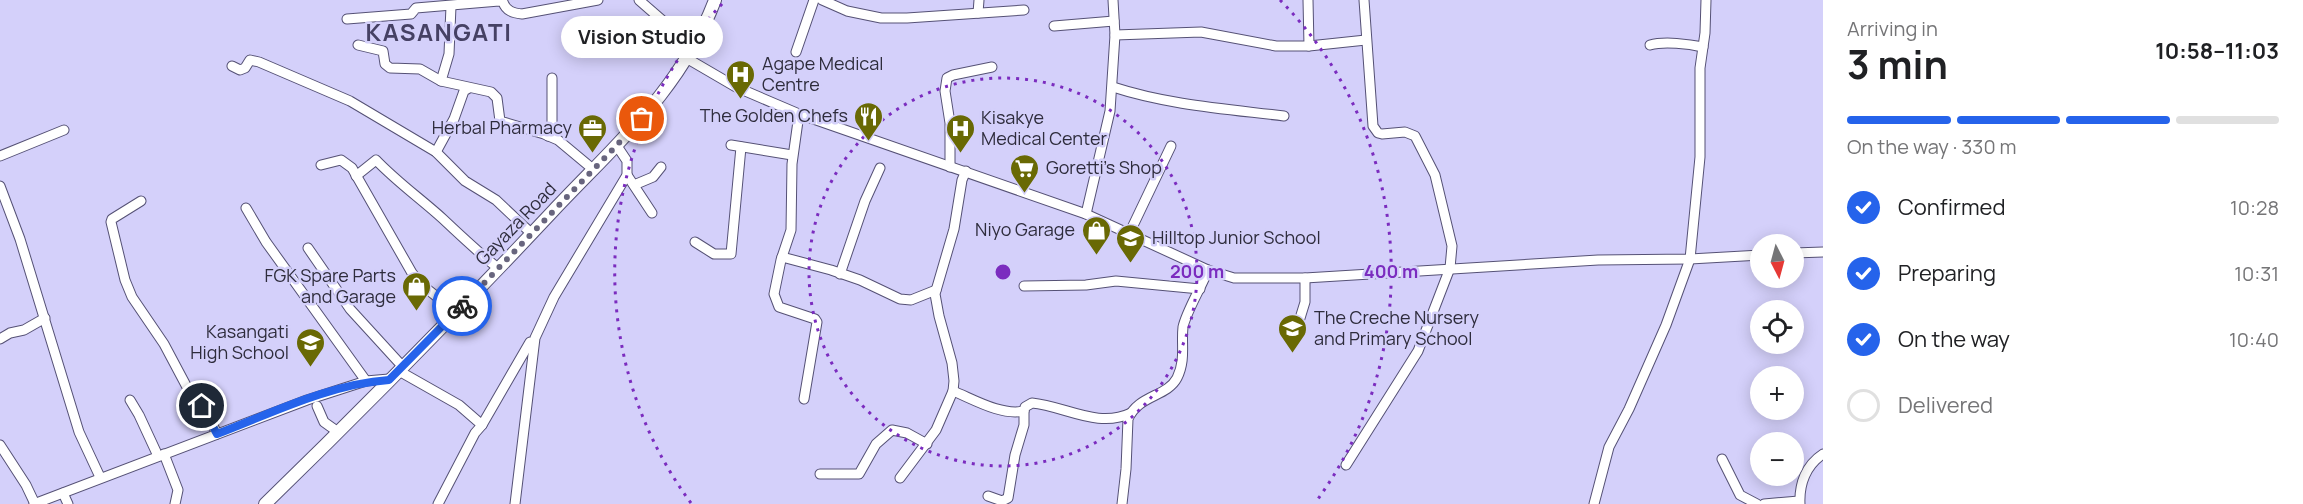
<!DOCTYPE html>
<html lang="en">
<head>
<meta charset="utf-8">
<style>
	:root { --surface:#fff; --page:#f6f6f6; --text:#202124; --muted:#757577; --line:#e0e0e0; --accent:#2563eb }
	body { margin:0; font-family:Manrope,sans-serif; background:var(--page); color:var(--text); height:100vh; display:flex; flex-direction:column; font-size:22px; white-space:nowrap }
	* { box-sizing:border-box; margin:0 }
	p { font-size:20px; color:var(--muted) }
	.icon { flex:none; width:33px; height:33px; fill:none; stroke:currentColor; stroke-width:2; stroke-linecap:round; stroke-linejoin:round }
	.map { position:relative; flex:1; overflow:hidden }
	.sheet { display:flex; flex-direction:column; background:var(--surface); width:480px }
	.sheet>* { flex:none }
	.needle { width:39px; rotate:174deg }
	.tools { position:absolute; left:1750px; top:234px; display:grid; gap:12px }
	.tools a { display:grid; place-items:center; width:54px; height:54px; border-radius:50%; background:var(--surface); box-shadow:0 3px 15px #0003; font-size:30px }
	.pin { position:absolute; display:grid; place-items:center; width:51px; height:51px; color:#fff; margin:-26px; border:3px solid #fff; border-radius:50%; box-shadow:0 2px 6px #0007 }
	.courier { position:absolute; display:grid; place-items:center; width:60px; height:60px; margin:-30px; border:4px solid #2563eb; border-radius:50%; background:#fff; color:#222; box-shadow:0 2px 8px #0007 }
	.bubble { position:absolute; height:42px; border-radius:21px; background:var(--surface); box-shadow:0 3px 15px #0003; font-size:20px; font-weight:700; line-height:42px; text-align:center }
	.overview em { font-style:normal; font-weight:700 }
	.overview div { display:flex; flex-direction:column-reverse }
	.overview { display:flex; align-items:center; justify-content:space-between; height:102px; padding:0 24px }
	h1 { font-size:39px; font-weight:700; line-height:45px }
	.bar { display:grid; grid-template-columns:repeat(4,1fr); gap:9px 6px; align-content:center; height:72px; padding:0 24px }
	.bar i { height:8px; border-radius:4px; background:var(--line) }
	.bar .active { background:var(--accent) }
	.bar p { grid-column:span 4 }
	ol { padding:0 24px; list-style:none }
	li { display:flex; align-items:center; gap:18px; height:66px }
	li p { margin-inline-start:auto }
	li .icon { padding:6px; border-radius:50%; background:var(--accent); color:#fff; stroke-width:4 }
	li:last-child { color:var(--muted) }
	li i { width:33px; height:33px; border:3px solid var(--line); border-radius:50% }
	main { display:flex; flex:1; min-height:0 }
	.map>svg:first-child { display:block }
</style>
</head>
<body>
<main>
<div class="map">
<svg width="1823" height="504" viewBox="0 0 1823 504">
	<rect width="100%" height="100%" fill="#d4d0fa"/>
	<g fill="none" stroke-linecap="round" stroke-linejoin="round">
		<defs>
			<g id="minor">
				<polyline points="639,0 663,21 688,59 736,87 799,114 1086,214 1208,270 1234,278 1305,278 1598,260 1690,259 1761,255"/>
				<polyline points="822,0 847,11 881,18 907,18 1024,10"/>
				<polyline points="1308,0 1309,46"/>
				<polyline points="978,13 979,0"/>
				<path d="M347,19L411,14L416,8L499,1L503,2C506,11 513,13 522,14L598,0"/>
				<polyline points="1054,26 1114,21"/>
				<polyline points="1115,35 1201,32 1276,46 1309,46 1366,40"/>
				<polyline points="358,45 383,51 385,64 390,68 420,69 441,81 491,92 497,98 500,121 544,134 558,140 594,170"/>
				<path d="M1650,45C1664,41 1689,44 1703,47"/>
				<polyline points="796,52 814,0"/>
				<polyline points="232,66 240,70 245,68 250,60 259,62 350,101 436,152 465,181 496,200 532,234"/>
				<polyline points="441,81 449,54 451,6"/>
				<path d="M1113,87C1168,105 1227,109 1284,116"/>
				<polyline points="799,114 792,164 791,230 781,260 774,294 779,307 815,319 817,322 804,399"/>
				<polyline points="548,136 552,125 552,78"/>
				<polyline points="731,145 792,155"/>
				<polyline points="436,152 454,119 464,91 469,88"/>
				<polyline points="0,156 64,130"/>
				<polyline points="321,165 341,160 352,168 412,273 422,285 456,312"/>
				<polyline points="950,167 950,123 945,91 947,78 953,75 992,67"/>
				<polyline points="627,175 652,213"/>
				<path d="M356,176L376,160C397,182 421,199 443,219C461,236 479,253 499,269"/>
				<polyline points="634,185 653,177 661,167"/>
				<polyline points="0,186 20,239 79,432 100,477"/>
				<polyline points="141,201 112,219 111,222 125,280 132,297 164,344 189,391 207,413 217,434"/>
				<polyline points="246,208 266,242 366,381"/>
				<polyline points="1086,214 1110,111 1115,35 1113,0"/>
				<polyline points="1129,234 1171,146"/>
				<polyline points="695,242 714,254 731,254 741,147"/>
				<polyline points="308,248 350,309 403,367"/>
				<polyline points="1794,253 1823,252"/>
				<polyline points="782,257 831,270 860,280 900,299 911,300 936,290"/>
				<polyline points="840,274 865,201 880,168"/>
				<polyline points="1024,286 1086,285 1116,281 1200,289"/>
				<polyline points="1297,328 1305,302 1305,278"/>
				<polyline points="0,339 10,333 24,330 45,318"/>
				<polyline points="399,371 459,405 482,425"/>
				<path d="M953,391C973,399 1001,416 1024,411L1025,407L1032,403C1065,406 1098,429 1131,413"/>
				<polyline points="130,400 139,415 158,456"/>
				<polyline points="317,406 324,422 338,432"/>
				<polyline points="0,445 26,485 35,504"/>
				<polyline points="164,454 178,490 175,504"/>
				<polyline points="1722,459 1740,495 1757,504"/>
				<polyline points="1346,465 1418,351 1450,268 1452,246 1435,175 1415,136 1405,132 1382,134 1378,133 1373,126 1364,0"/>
				<polyline points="820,474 859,474 876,444 892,430 907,433 927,444"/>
				<polyline points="900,478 936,430 953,391 954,381 952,363 939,316 935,294 954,229 962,180 966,171"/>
				<polyline points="63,493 68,504"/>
				<polyline points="988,496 1002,501 1008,498 1015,455 1024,425 1024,411"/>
				<polyline points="34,504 307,400 366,381 389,379"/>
				<polyline points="438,504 475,433 482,425 530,342"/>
				<polyline points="515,504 535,338 554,297 627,175 627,161 617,146"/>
				<path d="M1122,504L1126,469L1128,419C1138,395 1167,397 1177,378C1186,360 1181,344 1183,327C1186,312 1202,286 1208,270"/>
				<polyline points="1594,504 1609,447 1629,409 1666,325 1690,259 1700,157 1700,68 1705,33 1706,0"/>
				<polyline points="1764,504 1799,501"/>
				<path d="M1800,504C1799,484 1806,465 1823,454"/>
			</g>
			<path id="major" d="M265,504C363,409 459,311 553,211C616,144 681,90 715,0"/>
		</defs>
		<use href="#minor" stroke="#555175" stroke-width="11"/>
		<use href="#major" stroke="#555175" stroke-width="14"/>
		<use href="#minor" stroke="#fff" stroke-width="9"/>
		<use href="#major" stroke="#fff" stroke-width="12"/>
	</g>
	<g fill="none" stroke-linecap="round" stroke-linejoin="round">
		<polyline stroke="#68657e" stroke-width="6" stroke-dasharray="0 10.8" points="462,306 642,119"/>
		<path stroke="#2563eb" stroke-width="8" d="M202,406L217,434C272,413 330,384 389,380L462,306"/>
	</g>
	<g fill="none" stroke="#7b2cbf" stroke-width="3" stroke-dasharray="3 6">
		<circle cx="1003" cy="272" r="194"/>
		<path d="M691 503A388 388 0 0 1 726 0M1280 0A388 388 0 0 1 1315 503"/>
	</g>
	<defs>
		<symbol id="hospital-pin" viewBox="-11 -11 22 30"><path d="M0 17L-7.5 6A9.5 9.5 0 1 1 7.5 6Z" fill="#696904" stroke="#d4d0fa"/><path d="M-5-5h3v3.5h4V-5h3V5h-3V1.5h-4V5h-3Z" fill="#fff"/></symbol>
		<symbol id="restaurant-pin" viewBox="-11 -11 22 30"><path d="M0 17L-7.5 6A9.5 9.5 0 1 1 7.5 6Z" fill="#696904" stroke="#d4d0fa"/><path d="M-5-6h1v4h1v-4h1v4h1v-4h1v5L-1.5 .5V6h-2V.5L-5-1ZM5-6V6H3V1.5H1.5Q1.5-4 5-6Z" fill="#fff"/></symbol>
		<symbol id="office-pin" viewBox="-11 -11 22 30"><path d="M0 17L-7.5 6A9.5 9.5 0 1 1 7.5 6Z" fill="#696904" stroke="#d4d0fa"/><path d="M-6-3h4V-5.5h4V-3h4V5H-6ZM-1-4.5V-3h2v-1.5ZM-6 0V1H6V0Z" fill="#fff"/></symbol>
		<symbol id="supermarket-pin" viewBox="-11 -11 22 30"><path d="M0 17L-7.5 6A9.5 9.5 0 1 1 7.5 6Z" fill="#696904" stroke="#d4d0fa"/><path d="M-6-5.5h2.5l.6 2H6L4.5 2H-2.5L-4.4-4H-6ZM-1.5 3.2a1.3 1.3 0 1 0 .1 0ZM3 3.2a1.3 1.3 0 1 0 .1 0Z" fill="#fff"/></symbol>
		<symbol id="shop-pin" viewBox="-11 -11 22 30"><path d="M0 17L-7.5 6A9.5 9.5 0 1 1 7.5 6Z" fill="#696904" stroke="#d4d0fa"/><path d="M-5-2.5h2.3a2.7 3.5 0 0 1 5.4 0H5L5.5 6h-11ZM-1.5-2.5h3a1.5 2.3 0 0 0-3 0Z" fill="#fff"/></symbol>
		<symbol id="school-pin" viewBox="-11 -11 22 30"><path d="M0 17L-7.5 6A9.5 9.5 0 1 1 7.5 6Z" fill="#696904" stroke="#d4d0fa"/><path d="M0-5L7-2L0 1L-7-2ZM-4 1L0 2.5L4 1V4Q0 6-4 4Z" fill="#fff"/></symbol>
	</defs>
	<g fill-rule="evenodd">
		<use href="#hospital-pin" x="724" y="58" width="33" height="45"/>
		<use href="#restaurant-pin" x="852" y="100" width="33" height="45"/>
		<use href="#office-pin" x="576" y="112" width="33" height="45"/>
		<use href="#hospital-pin" x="944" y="112" width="33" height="45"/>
		<use href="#supermarket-pin" x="1008" y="152" width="33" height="45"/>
		<use href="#shop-pin" x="1080" y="214" width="33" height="45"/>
		<use href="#school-pin" x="1114" y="222" width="33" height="45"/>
		<use href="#shop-pin" x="400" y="270" width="33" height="45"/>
		<use href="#school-pin" x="1276" y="312" width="33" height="45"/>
		<use href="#school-pin" x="294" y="326" width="33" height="45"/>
	</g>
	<g text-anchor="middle" stroke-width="5" stroke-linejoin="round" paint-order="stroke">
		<g font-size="18" fill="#2e2c3c" stroke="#d4d0fa" text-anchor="start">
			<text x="762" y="70">Agape Medical<tspan x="762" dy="21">Centre</tspan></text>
			<text x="848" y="122" text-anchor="end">The Golden Chefs</text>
			<text x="981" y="124">Kisakye<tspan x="981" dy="21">Medical Center</tspan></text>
			<text x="572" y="134" text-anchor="end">Herbal Pharmacy</text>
			<text x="1046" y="174">Goretti's Shop</text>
			<text x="1075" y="236" text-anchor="end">Niyo Garage</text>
			<text x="1152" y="244">Hilltop Junior School</text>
			<text x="396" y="282" text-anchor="end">FGK Spare Parts<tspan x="396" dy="21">and Garage</tspan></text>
			<text x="1314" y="324">The Creche Nursery<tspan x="1314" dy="21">and Primary School</tspan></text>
			<text x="289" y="338" text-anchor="end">Kasangati<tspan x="289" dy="21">High School</tspan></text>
		</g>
		<g font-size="18" fill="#2e2c3c" stroke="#d4d0fa">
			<text transform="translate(516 224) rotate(-46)" y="6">Gayaza Road</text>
		</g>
		<g font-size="24" font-weight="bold" letter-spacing="1.5" fill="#464164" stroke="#d4d0fa">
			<text x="439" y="41">KASANGATI</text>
		</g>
	</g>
	<circle cx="1003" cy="272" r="9" fill="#7b2cbf" stroke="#d4d0fa" stroke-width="3"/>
	<g font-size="18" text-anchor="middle" font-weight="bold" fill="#7b2cbf" stroke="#d4d0fa" stroke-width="5" stroke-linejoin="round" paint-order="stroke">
		<text x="1197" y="278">200 m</text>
		<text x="1391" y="278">400 m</text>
	</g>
</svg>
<div class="tools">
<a><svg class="needle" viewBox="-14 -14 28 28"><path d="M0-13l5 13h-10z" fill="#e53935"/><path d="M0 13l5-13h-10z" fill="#757577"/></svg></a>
<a><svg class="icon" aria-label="locate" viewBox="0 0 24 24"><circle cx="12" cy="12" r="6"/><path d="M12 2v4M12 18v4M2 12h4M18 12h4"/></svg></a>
<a>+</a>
<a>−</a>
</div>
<div class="pin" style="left:642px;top:119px;background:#ea580c"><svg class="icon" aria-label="bag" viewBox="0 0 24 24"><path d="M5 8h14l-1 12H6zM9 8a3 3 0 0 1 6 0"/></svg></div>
<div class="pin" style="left:202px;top:406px;background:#1f2937"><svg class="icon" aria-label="home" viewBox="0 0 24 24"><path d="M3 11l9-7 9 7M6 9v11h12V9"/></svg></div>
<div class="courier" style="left:462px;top:306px"><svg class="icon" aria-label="bike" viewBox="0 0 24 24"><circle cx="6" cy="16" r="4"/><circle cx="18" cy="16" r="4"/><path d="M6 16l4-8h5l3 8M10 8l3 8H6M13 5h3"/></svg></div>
<div class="bubble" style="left:561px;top:16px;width:162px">Vision Studio</div>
</div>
<section class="sheet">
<div class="overview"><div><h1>3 min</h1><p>Arriving in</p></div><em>10:58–11:03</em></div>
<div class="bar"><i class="active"></i><i class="active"></i><i class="active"></i><i></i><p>On the way · 330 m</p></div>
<ol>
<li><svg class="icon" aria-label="check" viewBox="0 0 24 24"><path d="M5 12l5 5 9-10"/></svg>Confirmed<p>10:28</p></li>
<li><svg class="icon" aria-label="check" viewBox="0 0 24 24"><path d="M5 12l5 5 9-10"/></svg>Preparing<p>10:31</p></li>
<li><svg class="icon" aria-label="check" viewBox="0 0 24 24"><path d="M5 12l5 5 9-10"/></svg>On the way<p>10:40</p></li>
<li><i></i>Delivered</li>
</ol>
</section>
</main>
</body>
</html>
